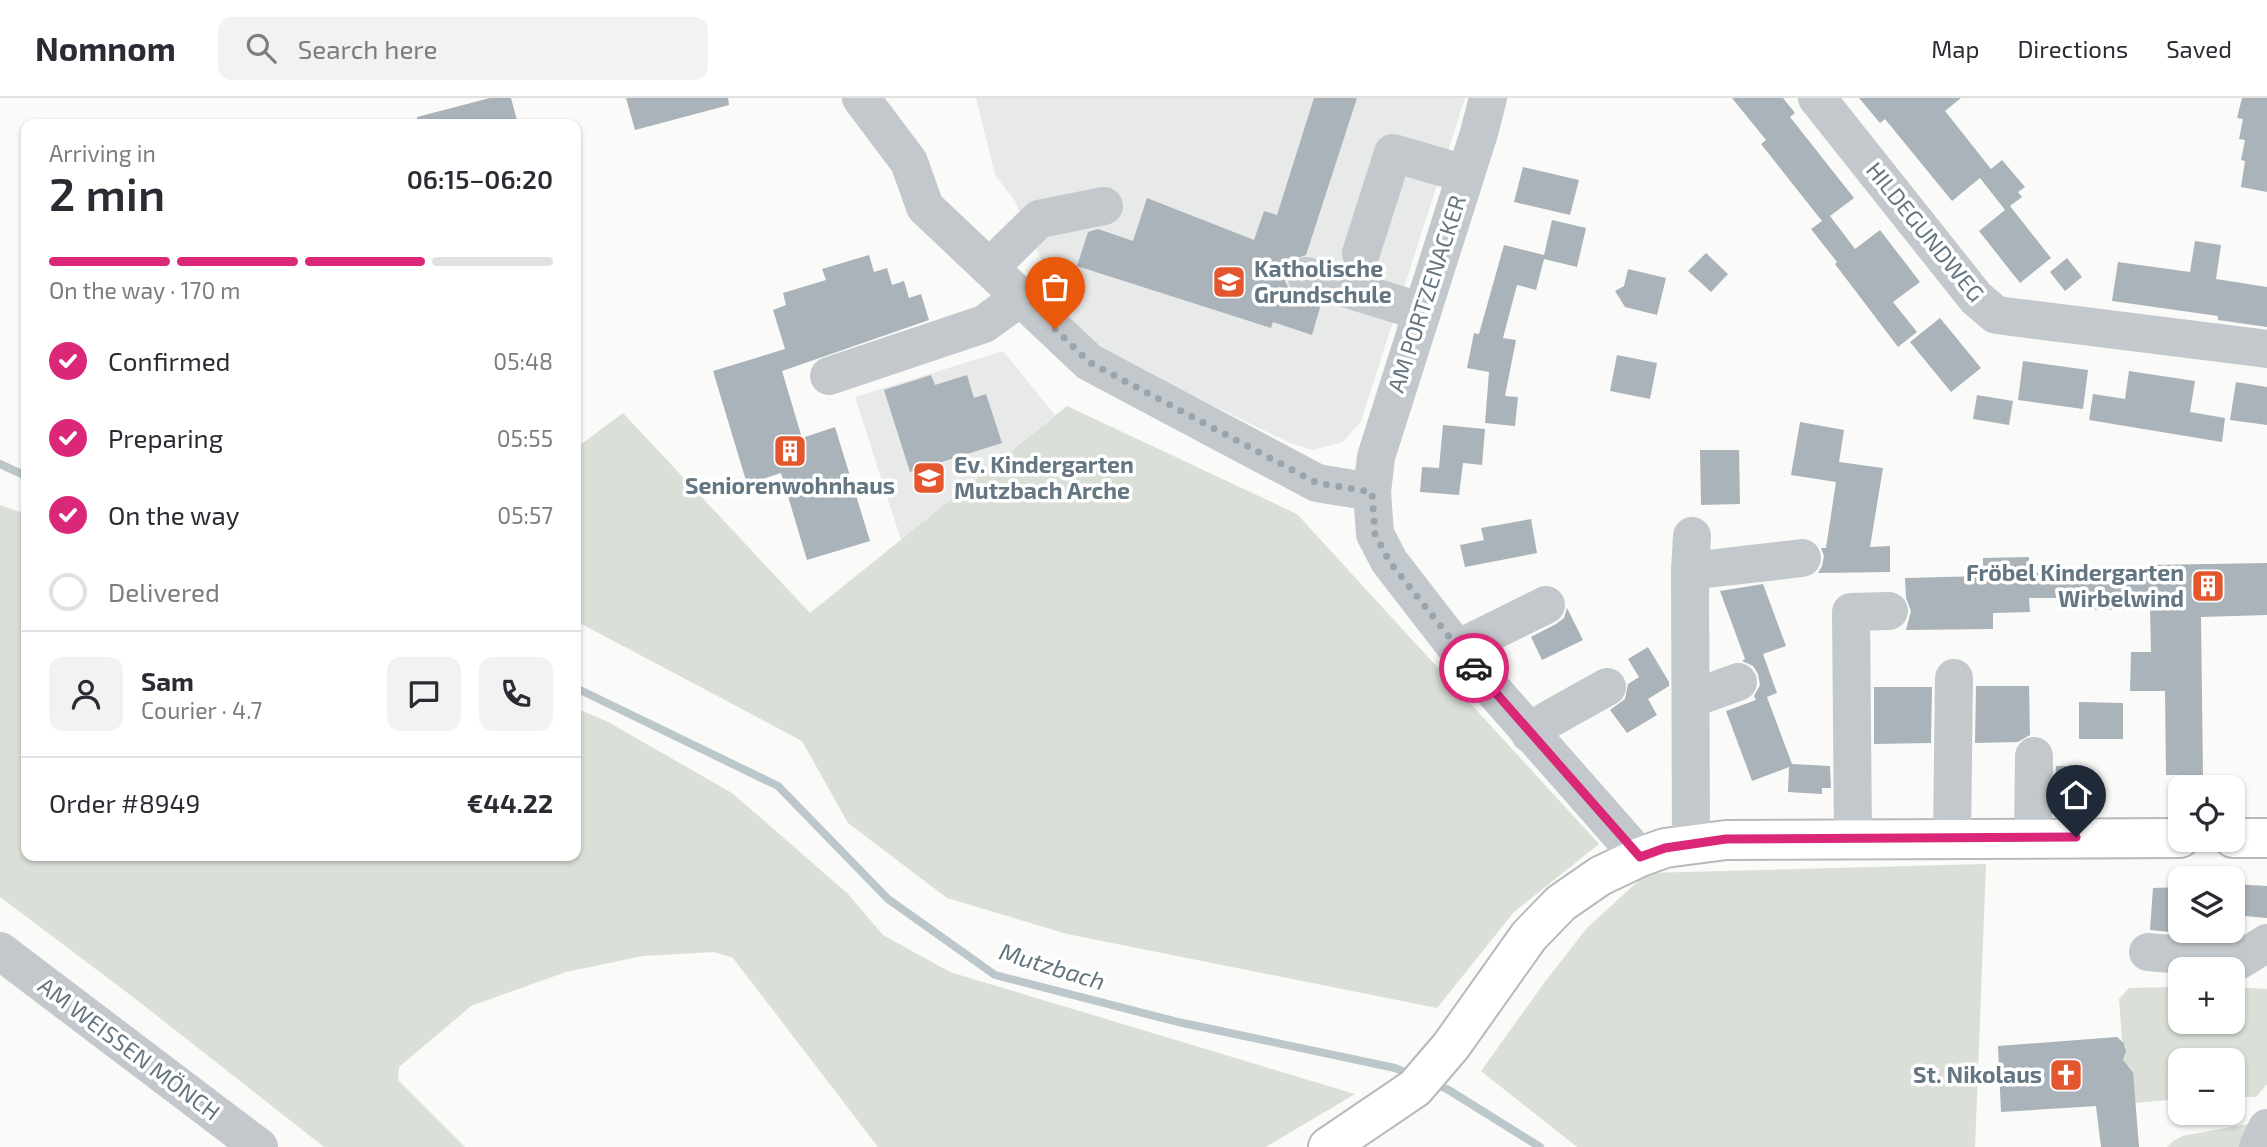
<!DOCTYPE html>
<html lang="en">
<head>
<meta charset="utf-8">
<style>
	:root { --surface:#fff; --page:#f2f2f3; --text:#2b2b33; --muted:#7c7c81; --line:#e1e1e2; --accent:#db2777 }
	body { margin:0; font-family:"Exo 2",sans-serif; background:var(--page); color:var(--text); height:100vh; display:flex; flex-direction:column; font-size:26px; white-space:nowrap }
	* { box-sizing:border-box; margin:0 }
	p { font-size:23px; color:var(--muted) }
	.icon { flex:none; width:38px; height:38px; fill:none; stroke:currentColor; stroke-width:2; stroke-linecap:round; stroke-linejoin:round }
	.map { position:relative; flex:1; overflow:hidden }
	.drawer { position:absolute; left:21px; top:21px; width:560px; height:742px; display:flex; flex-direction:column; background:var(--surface); border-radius:14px; box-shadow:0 2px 5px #0004 }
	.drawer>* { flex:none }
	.controls { position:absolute; left:2168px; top:677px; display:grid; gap:14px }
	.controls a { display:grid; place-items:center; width:77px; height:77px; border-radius:14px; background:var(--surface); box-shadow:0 2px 5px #0004; font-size:35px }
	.pin { position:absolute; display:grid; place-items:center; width:60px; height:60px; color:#fff; margin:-72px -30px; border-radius:50% 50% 50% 0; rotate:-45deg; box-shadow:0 0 7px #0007 }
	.pin .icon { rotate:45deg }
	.courier { position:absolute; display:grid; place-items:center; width:70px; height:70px; margin:-35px; border:5px solid #db2777; border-radius:50%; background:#fff; color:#222; box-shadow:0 2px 9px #0007 }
	.summary em { font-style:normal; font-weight:600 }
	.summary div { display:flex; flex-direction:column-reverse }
	.summary { display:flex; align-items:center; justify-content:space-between; height:119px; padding:0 28px }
	h1 { font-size:46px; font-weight:600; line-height:52px }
	.bar { display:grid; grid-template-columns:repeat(4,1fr); gap:10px 7px; align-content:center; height:84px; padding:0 28px }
	.bar i { height:9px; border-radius:5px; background:var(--line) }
	.bar .on { background:var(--accent) }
	.bar p { grid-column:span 4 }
	.line { display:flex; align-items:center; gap:18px; padding:0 28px; border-top:2px solid var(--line) }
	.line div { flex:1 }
	.round { display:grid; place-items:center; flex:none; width:74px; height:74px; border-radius:14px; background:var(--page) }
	ol { padding:0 28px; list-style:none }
	li { display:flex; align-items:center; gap:21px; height:77px }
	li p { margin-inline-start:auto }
	li .icon { padding:7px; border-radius:50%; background:var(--accent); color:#fff; stroke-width:4 }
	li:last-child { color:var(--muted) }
	li i { width:38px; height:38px; border:4px solid var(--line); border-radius:50% }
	header { display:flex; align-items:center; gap:42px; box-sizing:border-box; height:98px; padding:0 35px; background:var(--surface); border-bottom:2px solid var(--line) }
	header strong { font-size:33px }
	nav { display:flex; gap:38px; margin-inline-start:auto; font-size:24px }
	.search { width:490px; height:63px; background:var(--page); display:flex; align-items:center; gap:18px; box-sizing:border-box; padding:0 24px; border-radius:14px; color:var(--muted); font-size:26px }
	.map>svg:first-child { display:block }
</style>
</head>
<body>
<header>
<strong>Nomnom</strong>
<div class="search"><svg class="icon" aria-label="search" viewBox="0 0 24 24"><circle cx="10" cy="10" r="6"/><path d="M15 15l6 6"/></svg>Search here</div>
<nav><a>Map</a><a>Directions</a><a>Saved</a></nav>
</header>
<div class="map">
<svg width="2267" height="1049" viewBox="0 0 2267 1049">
	<rect width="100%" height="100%" fill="#fafaf8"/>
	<g fill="#e8e9e9">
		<polygon points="976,0 1465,0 1361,323 1343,344 1313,352 1290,345 1095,250 1064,213 1015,103 995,77"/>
		<polygon points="1003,253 1055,317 901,442 855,299"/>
	</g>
	<g fill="#dadfd7">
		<polygon points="1067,308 1297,416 1599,746 1514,814 1437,910 1067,836 947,800 848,725 802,643 576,523 576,350 623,315 810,515"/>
		<polygon points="0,407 26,416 26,758 576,758 576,610 608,624 732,695 847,795 883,837 950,874 1355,996 1266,1049 878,1049 733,860 714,854 643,858 566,874 471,908 399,969 398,982 465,1049 324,1049 133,899 0,799"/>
		<polygon points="1986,766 1975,1049 1577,1049 1481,973 1544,885 1587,830 1647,775"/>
		<polygon points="2180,889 2180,924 2233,924 2233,889 2267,891 2267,986 2256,999 2233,999 2233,962 2180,962 2180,1001 2123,1006 2133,974 2131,970 2122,963 2126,949 2122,942 2119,901 2129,890"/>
		<polygon points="2253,1025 2242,1049 2167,1049 2172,1044 2182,1038"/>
	</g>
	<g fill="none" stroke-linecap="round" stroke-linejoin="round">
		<g stroke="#bbc7cb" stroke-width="8">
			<polyline points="0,366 26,378"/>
			<polyline points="576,590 778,688 888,801 995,877 1178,924 1395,970 1412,977"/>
			<polyline points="1434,986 1447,991 1540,1049"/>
		</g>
	</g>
	<g fill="#aab3b9">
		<polygon points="490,0 511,0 518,26 418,26 417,19"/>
		<polygon points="626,0 728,0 729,7 635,32"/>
		<polygon points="1314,0 1357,0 1306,157 1292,162 1285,172 1285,183 1290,193 1300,199 1321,206 1312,237 1273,224 1271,230 1077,168 1088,134 1098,131 1133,143 1147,100 1254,142 1264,113 1277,117"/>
		<polygon points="1732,0 1783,0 1795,15 1790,19 1854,100 1830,118 1855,151 1880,132 1920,184 1893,204 1917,234 1898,249 1835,166 1837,164 1811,131 1822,123 1761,46 1766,42"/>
		<polygon points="1859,0 1961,0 1945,13 1991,71 2002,62 2025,89 2018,94 2022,99 2010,108 2051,160 2020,185 1979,133 2005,112 1980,80 1952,103 1885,21 1880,25"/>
		<polygon points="2242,0 2267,0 2267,94 2241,89 2245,63 2241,62 2245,42 2239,41 2243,21 2237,20"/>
		<polygon points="1523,69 1579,82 1570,117 1514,104"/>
		<polygon points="1552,122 1586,130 1577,169 1544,161 1536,192 1517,187 1503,240 1516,242 1505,298 1518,299 1515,328 1485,325 1489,274 1467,270 1474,235 1479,236 1504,147 1544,157"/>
		<polygon points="2195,143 2221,147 2216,181 2267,189 2267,229 2218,222 2218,218 2112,203 2118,164 2190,174"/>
		<polygon points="1706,155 1728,176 1711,194 1688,173"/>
		<polygon points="869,157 874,174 887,170 892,187 904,183 909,200 921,196 929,222 782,273 802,340 835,329 870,443 807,462 781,375 747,386 713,273 785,251 773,212 786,207 783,195 826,182 822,171"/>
		<polygon points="2067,160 2082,179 2065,193 2050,174"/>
		<polygon points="1628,171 1666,180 1657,217 1625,209 1615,193 1624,188"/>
		<polygon points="1940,220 1981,270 1951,294 1910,244"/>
		<polygon points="1617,257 1657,265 1650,301 1610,293"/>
		<polygon points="2023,263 2088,272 2083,311 2018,302"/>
		<polygon points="2129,273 2195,283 2190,314 2225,320 2222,344 2089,322 2093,296 2125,301"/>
		<polygon points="931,277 935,287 967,277 974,300 986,296 1002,345 910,374 884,292"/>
		<polygon points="2236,284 2267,289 2267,327 2230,322"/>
		<polygon points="1977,297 2013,303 2009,327 1973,321"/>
		<polygon points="1800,324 1844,332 1839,364 1883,370 1870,449 1890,448 1890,474 1818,475 1822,468 1824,458 1821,450 1826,450 1836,384 1791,377"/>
		<polygon points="1443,327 1485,331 1482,367 1463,365 1459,397 1420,394 1422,369 1439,370"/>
		<polygon points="1700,352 1739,352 1740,406 1701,407"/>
		<polygon points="1531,421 1537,455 1465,469 1460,447 1484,442 1481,430"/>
		<polygon points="2029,459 2029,475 2150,474 2150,467 2267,465 2267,517 2201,519 2203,677 2166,677 2165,593 2130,593 2131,554 2151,554 2150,511 2076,512 2076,500 2029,500 2030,514 1993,515 1993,531 1906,532 1911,513 1906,500 1905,480 1983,478 1983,460"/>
		<polygon points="1763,486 1786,548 1763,556 1777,595 1767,599 1792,666 1830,668 1831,690 1822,690 1822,696 1788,694 1789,669 1752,683 1726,613 1756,602 1754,598 1760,587 1758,576 1753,568 1742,563 1745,561 1720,493"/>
		<polygon points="1567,510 1583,542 1542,562 1531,539 1556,526 1564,520"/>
		<polygon points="1648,549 1669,584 1669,588 1648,601 1657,617 1627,635 1610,612 1625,601 1628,586 1639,579 1628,561"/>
		<polygon points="1976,588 2029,588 2030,637 2018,644 1975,645"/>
		<polygon points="1874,589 1932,589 1931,645 1874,646"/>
		<polygon points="2079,604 2123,605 2123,641 2079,641"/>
		<polygon points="2056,668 2072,668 2073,690 2055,690"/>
		<polygon points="2233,786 2267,788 2267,820 2233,817"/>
		<polygon points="2180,789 2180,835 2150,832 2153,790"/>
		<polygon points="2117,939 2124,945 2126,953 2123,962 2133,974 2139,1049 2101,1049 2096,1008 2001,1014 1998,948"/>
	</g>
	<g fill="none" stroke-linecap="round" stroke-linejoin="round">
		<defs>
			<g id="major">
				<polyline points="2233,740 2267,740"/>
				<polyline points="1328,1049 1415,990 1451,948 1529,838 1561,805 1600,778 1640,759 1665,750 1726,742 2180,740"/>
			</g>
		</defs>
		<use href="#major" stroke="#b5babe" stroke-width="42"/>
		<g stroke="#c3c8cc" stroke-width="38">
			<polyline points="861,0 909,64 925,109 1089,264 1317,385 1372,394"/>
			<polyline points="1488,0 1479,35 1376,359 1372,394 1375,436 1389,463 1457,551 1640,759"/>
			<polyline points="1817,0 1976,200 1996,217 2267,251"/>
			<polyline points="1361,155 1393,55 1465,76"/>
			<polyline points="990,169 1039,121 1104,108"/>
			<polyline points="1306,178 1422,214"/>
			<polyline points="829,278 984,226 1021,199"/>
			<polyline points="1690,473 1802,460"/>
			<polyline points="1457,551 1546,507"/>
			<polyline points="1691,601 1738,584"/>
			<polyline points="1530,636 1548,622 1607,589"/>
			<polyline points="2033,739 2034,658"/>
			<polyline points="1853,740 1851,514 1889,513"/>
			<polyline points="1952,740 1954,580"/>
			<polyline points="1691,745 1690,473 1692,438"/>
			<polyline points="0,853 259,1049"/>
			<polyline points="2148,854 2240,862 2267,845"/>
			<polyline points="2258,1049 2267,1030"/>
		</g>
		<use href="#major" stroke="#fff" stroke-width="38"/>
	</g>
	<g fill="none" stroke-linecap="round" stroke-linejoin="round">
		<polyline stroke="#99a4ac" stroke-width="7" stroke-dasharray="0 12.6" points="1055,231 1089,264 1317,385 1372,394 1375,436 1389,463 1474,570"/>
		<polyline stroke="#db2777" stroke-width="9" points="1474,570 1640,759 1665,750 1726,741 2076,739"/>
	</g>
	<defs>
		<symbol id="school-square" viewBox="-11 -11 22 22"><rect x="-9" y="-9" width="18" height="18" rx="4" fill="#e4572e" stroke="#fff"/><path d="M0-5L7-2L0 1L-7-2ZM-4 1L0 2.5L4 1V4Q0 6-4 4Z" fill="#fff"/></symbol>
		<symbol id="building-square" viewBox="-11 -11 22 22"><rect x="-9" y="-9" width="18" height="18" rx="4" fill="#e4572e" stroke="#fff"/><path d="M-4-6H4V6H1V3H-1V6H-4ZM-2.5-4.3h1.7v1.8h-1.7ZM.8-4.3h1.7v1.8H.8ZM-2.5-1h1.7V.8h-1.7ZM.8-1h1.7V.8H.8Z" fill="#fff"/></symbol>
		<symbol id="church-square" viewBox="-11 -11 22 22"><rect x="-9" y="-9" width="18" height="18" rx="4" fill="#e4572e" stroke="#fff"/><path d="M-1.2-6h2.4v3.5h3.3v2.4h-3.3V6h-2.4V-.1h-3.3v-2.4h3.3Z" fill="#fff"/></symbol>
	</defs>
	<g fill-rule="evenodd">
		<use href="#school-square" x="1210" y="165" width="38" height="38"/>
		<use href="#building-square" x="771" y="334" width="38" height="38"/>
		<use href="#school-square" x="910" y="361" width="38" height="38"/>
		<use href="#building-square" x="2189" y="469" width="38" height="38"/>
		<use href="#church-square" x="2047" y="958" width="38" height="38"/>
	</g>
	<g text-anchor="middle" stroke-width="7" stroke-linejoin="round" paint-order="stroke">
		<g font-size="23" fill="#657683" stroke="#fff">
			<text transform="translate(1925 134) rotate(51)" y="8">HILDEGUNDWEG</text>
			<text transform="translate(1427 196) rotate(-72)" y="8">AM PORTZENACKER</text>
			<text transform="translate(129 951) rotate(37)" y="8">AM WEISSEN MÖNCH</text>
		</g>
		<g font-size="23" font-weight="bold" fill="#657683" stroke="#fff" text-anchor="start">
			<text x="1254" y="179">Katholische<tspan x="1254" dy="26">Grundschule</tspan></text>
			<text x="954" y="375">Ev. Kindergarten<tspan x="954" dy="26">Mutzbach Arche</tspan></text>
			<text x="790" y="396" text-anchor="middle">Seniorenwohnhaus</text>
			<text x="2184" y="483" text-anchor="end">Fröbel Kindergarten<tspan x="2184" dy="26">Wirbelwind</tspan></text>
			<text x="2042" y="985" text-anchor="end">St. Nikolaus</text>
		</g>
		<g font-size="24" font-style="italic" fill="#60757c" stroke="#fff">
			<text transform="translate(1052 869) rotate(17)" y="8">Mutzbach</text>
		</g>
	</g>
</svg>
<div class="controls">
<a><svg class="icon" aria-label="locate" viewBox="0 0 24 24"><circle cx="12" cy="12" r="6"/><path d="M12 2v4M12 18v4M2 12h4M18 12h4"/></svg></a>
<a><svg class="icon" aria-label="layers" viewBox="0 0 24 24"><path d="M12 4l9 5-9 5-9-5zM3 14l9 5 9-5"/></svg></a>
<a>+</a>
<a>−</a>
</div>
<div class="pin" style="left:1055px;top:231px;background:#ea580c"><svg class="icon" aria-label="bag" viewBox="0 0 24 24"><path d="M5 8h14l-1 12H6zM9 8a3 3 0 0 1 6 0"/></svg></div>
<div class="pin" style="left:2076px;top:739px;background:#1f2937"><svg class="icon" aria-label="home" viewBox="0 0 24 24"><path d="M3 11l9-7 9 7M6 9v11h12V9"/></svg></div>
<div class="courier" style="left:1474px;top:570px"><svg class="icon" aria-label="car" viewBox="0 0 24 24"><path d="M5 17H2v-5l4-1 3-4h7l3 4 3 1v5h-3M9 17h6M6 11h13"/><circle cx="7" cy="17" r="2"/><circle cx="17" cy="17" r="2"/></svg></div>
<section class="drawer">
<div class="summary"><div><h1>2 min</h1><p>Arriving in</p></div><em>06:15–06:20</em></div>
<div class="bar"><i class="on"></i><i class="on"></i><i class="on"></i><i></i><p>On the way · 170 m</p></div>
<ol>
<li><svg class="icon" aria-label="check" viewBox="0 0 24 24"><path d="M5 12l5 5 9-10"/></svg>Confirmed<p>05:48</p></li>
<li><svg class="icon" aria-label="check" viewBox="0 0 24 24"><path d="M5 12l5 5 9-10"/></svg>Preparing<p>05:55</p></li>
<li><svg class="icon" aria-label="check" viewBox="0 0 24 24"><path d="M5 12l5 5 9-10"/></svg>On the way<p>05:57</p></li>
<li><i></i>Delivered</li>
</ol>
<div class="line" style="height:126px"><a class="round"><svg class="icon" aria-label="person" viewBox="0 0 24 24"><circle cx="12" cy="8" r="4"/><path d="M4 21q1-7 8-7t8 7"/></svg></a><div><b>Sam</b><p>Courier · 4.7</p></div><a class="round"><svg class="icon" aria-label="chat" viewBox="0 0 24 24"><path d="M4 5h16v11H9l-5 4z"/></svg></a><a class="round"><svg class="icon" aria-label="phone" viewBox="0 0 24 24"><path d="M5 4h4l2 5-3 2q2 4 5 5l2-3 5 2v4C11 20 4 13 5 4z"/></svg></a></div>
<div class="line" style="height:91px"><div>Order #8949</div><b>€44.22</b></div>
</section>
</div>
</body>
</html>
